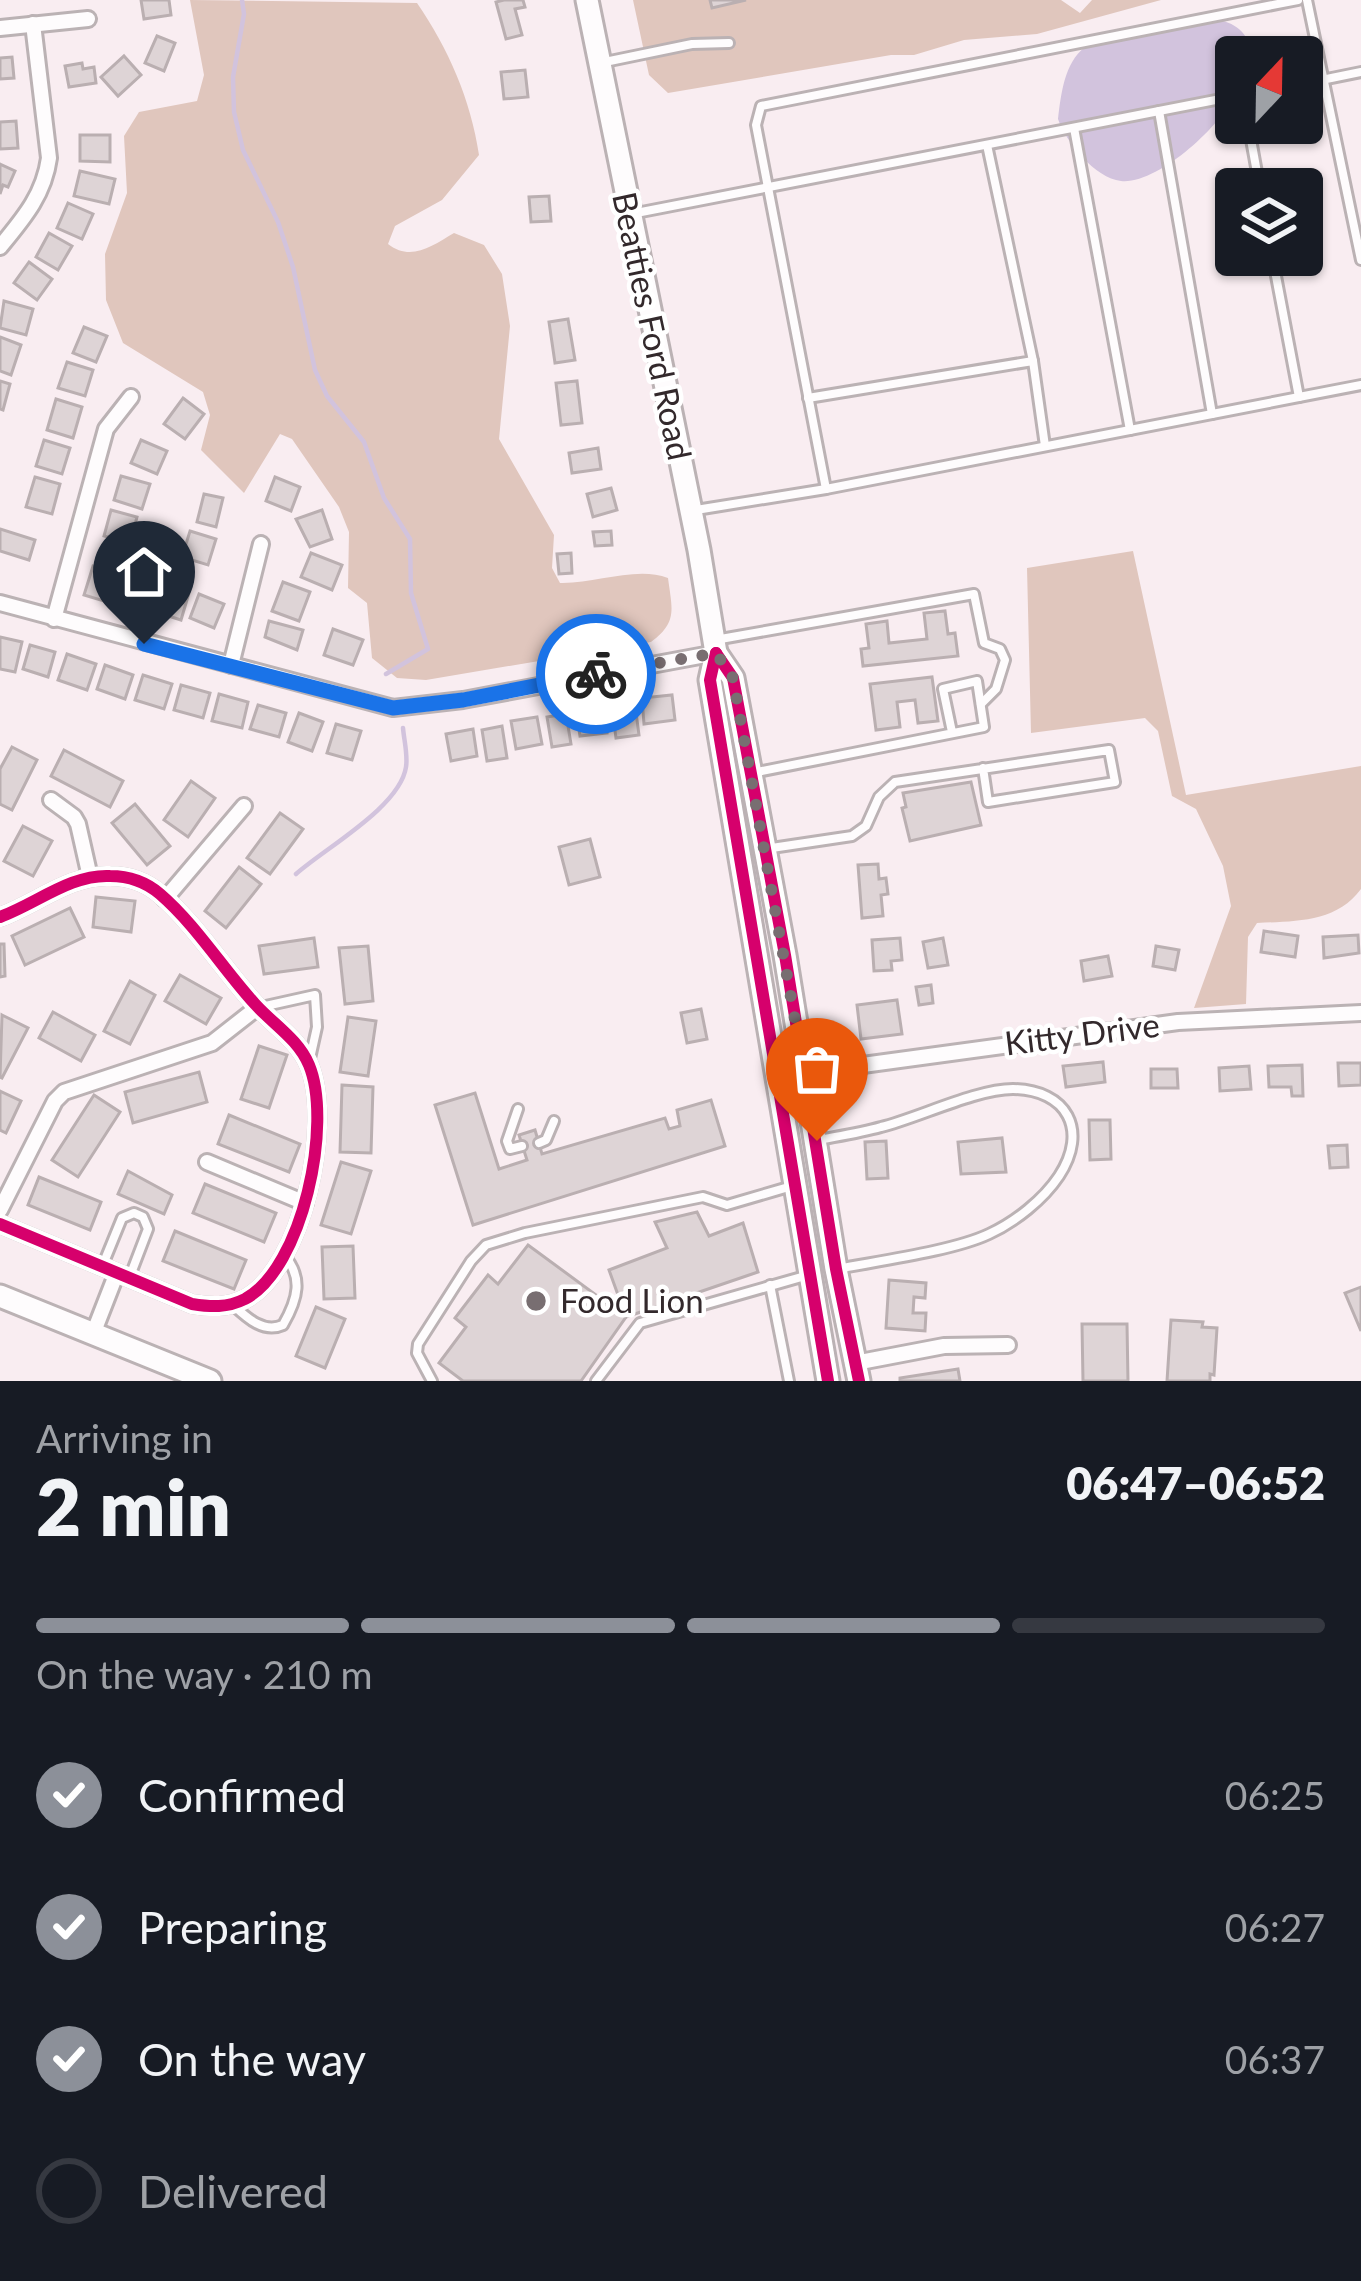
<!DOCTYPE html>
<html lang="en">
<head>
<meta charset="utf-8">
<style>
	:root { --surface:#171b24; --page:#242831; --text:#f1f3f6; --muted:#9ea1a6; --line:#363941; --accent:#8c9099 }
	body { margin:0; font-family:Lato,sans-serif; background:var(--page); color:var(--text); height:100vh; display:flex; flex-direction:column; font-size:45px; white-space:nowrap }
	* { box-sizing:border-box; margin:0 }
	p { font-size:39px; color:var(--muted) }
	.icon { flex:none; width:66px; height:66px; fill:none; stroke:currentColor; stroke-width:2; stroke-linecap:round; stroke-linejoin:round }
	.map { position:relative; height:1381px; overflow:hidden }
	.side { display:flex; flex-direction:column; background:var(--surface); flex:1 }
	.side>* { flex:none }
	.needle { width:78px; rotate:22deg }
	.fabs { position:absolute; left:1215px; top:36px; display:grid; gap:24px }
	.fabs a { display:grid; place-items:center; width:108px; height:108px; border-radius:12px; background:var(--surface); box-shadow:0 3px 9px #0004; font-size:60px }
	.pin { position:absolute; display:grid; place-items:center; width:102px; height:102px; color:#fff; margin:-123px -51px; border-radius:50% 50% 50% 0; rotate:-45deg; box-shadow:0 0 12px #0007 }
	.pin .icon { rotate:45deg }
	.courier { position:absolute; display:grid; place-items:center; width:120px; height:120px; margin:-60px; border:9px solid #1a73e8; border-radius:50%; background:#fff; color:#222; box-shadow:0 3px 15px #0007 }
	.summary em { font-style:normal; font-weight:800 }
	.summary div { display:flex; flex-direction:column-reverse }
	.summary { display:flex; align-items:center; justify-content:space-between; height:204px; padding:0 36px }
	h1 { font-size:78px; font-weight:800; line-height:90px }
	.bar { display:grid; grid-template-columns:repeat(4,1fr); gap:18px 12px; align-content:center; height:144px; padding:0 36px }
	.bar i { height:15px; border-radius:9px; background:var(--line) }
	.bar .active { background:var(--accent) }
	.bar p { grid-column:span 4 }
	ol { padding:0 36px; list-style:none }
	li { display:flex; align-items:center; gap:36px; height:132px }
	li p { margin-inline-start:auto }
	li .icon { padding:12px; border-radius:50%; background:var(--accent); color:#fff; stroke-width:4 }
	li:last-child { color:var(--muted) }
	li i { width:66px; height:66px; border:6px solid var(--line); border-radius:50% }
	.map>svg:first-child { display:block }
</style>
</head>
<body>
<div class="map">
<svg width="1361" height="1381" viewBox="0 0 1361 1381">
	<rect width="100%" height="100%" fill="#f9edf1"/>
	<g fill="#e0c6bd">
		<path d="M190,0L417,3C448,48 471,100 479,155L442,200L395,226L388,244C411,262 432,246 454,233L484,245L502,274L510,326L499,439L554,535L552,568L560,583C595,584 636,566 668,578C672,609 678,622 651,642L426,680L397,678L372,658L367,603L348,588L349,532L339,507L292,439L280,434L244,493L201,450L210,415L203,392L123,343L106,300L105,254L127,193L124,136L139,112L197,101L204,75Z"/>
		<polygon points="633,0 1061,0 1080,13 1092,0 1161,0 1037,34 964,40 914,55 891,55 668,93 649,75"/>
		<path d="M1133,551L1186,795L1361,766V889C1336,923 1295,921 1257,923L1248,937L1246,1004L1194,1008L1231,906L1223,866L1196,809L1172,796L1158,731L1145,718L1031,733L1027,568Z"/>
	</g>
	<path fill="#d2c3dd" d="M1218,20C1237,23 1252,36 1250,57H1236C1236,69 1238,83 1234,94C1223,125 1157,185 1121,181C1095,178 1066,142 1058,119C1061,95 1064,63 1085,47C1101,35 1194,22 1218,20Z"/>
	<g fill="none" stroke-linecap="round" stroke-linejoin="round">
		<g stroke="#d2c3dd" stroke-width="4.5">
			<polyline points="242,0 244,14 233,77 234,112 243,150 278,222 293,267 315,370 327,396 364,442 384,498 410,539 411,593 428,649 386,674"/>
			<path d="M296,874C325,848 400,807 406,767C408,755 404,740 403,728"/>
		</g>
	</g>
	<g fill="#ded4d6" stroke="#baafb1" stroke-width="3">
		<polygon points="141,0 169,0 171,15 144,19"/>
		<polygon points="504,0 523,0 525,7 515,9 522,35 506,39 496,2"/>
		<polygon points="710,0 746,0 712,8"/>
		<polygon points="157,36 175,43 164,71 145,63"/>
		<polygon points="124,56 141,75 118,96 101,77"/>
		<polygon points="12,57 14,78 0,79 0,58"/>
		<polygon points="82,63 83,69 94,67 96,83 69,87 65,66"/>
		<polygon points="525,70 528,97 504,99 501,72"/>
		<polygon points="16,121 18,148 0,149 0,122"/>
		<polygon points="80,135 110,135 110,162 80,161"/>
		<polygon points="0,164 15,171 8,187 3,185 0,194"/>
		<polygon points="80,171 115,179 109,204 74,196"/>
		<polygon points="549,196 551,221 531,222 529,197"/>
		<polygon points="68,203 93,214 82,239 57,228"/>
		<polygon points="49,233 72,246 58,270 36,257"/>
		<polygon points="29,262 52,279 37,300 14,283"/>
		<polygon points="4,301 33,309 26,335 0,328"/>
		<polygon points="568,319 575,360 555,363 549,322"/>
		<polygon points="84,327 107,336 96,362 73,353"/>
		<polygon points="0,337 21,345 11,375 0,371"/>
		<polygon points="67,362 93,370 85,396 58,388"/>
		<polygon points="0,381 10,384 3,410 0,409"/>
		<polygon points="577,381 582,423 561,425 556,383"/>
		<polygon points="183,398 204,414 185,439 164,424"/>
		<polygon points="56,399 82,407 73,438 47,430"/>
		<polygon points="44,440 70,448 62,474 36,466"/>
		<polygon points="141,440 167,451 157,474 131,463"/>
		<polygon points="598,448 601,469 572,473 569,453"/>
		<polygon points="121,476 150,484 142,509 114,500"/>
		<polygon points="35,477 60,484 52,514 26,507"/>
		<polygon points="275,477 300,487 291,511 266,501"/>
		<polygon points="611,488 617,510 593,517 587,494"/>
		<polygon points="204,494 223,498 216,527 197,522"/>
		<polygon points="111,510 137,517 130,543 104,536"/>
		<polygon points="322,510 332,539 310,547 296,519"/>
		<polygon points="0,529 35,540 29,560 0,551"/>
		<polygon points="190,531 216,539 208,565 182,557"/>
		<polygon points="611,531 612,545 595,546 593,532"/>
		<polygon points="311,553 342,565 332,590 301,577"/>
		<polygon points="571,553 572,573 559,574 557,554"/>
		<polygon points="93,566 116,573 107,602 84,595"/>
		<polygon points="126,578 151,586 143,611 118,604"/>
		<polygon points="283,582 310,592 299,621 272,611"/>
		<polygon points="164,586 189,593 181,620 156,612"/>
		<polygon points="199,594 224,604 214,628 190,618"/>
		<polygon points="945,611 948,634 955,633 958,656 863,666 861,649 869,648 866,624 887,621 889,643 927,639 924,613"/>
		<polygon points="269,621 303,630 297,650 265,637"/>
		<polygon points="333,629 363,640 353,665 324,655"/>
		<polygon points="0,637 22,642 15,672 0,669"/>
		<polygon points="30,645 55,652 48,677 23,669"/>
		<polygon points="67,654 96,664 87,690 58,680"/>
		<polygon points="105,665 133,675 125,699 97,689"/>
		<polygon points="143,675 172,684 164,709 135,700"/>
		<polygon points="932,677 938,721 918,723 915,700 897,702 900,727 876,730 870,684"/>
		<polygon points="181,685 210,693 203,718 174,710"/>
		<polygon points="219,694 248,702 242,728 212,721"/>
		<polygon points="672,695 675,720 644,724 642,698"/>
		<polygon points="258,705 286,713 279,737 250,729"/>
		<polygon points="635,705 639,735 616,738 612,708"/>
		<polygon points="603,706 607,733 580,736 576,710"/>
		<polygon points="299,713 323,722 312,751 288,742"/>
		<polygon points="566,714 571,744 552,747 547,717"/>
		<polygon points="537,717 542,744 516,749 511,721"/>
		<polygon points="336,724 361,731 352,760 327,753"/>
		<polygon points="502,726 507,758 487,761 482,730"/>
		<polygon points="473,729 477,756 451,761 446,734"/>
		<polygon points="12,747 37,760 12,810 0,804 0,769"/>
		<polygon points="64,750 123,781 110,807 51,776"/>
		<polygon points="191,781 215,798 188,837 164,820"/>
		<polygon points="971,782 981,825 910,841 902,808 906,807 903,793"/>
		<polygon points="135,804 170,846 147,865 112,823"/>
		<polygon points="280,813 303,829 270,874 247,858"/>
		<polygon points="23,826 52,841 33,876 4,861"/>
		<polygon points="590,839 600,877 569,885 559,847"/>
		<polygon points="878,864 879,879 886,878 888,894 881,895 883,916 862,918 858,865"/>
		<polygon points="239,867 261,884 226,928 205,911"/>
		<polygon points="96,897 135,901 131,932 93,927"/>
		<polygon points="70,908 84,937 25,965 12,936"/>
		<polygon points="1264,931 1298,936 1295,957 1261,952"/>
		<polygon points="1358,935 1359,953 1324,958 1323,937"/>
		<polygon points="314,938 318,967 264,974 259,946"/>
		<polygon points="900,938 902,960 891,961 892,970 874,971 872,940"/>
		<polygon points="943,938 948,965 928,968 923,942"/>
		<polygon points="0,944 4,944 5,976 0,977"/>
		<polygon points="368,946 373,1001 345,1004 339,948"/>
		<polygon points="1156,946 1179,950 1175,970 1153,966"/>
		<polygon points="1108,956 1112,976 1084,981 1081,961"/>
		<polygon points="180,975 221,998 206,1024 165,1001"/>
		<polygon points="130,981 155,995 130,1044 104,1031"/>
		<polygon points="931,985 933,1003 919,1005 916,987"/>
		<polygon points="897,1000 902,1034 861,1039 857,1005"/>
		<polygon points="701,1009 707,1039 687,1043 681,1013"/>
		<polygon points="53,1012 95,1035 81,1061 39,1038"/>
		<polygon points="2,1015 28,1028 2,1078 0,1077"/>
		<polygon points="348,1017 376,1021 368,1076 340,1072"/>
		<polygon points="259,1046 287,1055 269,1108 241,1099"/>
		<polygon points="1103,1062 1105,1082 1066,1087 1063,1066"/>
		<polygon points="1338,1063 1361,1063 1361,1085 1339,1086"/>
		<polygon points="1302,1065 1303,1096 1292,1096 1291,1087 1269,1087 1268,1066"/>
		<polygon points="1249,1066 1251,1089 1220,1091 1219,1068"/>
		<polygon points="1151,1069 1177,1069 1178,1088 1151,1088"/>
		<polygon points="199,1072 207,1102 133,1123 125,1092"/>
		<polygon points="342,1085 373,1087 371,1153 340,1152"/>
		<polygon points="0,1091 21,1101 6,1133 0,1130"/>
		<polygon points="475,1093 499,1169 527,1160 519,1135 535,1130 542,1154 665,1118 669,1129 680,1126 677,1110 711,1100 725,1146 473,1225 435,1105"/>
		<polygon points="94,1095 120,1112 78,1177 52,1160"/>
		<polygon points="229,1115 300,1144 289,1172 218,1144"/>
		<polygon points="1089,1120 1110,1120 1111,1159 1090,1160"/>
		<polygon points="1002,1138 1006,1172 961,1174 958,1142"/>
		<polygon points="886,1141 888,1178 867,1179 865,1142"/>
		<polygon points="1347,1145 1348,1167 1330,1168 1328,1146"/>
		<polygon points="341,1162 371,1171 351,1234 321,1225"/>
		<polygon points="128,1171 172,1195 164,1214 118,1194"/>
		<polygon points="39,1177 101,1202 90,1230 28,1205"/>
		<polygon points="205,1184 276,1213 264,1242 193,1213"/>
		<polygon points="697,1212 709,1236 743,1223 758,1272 626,1317 609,1270 667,1248 655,1222"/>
		<polygon points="175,1231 246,1260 234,1289 163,1261"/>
		<polygon points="528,1245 626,1317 581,1381 463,1381 439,1363 466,1327 455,1318 488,1275 498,1284"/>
		<polygon points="353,1246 355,1298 324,1299 322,1247"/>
		<polygon points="889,1280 926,1283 925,1298 914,1297 913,1313 926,1313 925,1331 886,1328"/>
		<polygon points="1361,1287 1361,1331 1345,1293"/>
		<polygon points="316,1307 345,1319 325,1368 296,1356"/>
		<polygon points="1171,1320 1203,1322 1202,1327 1217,1328 1214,1375 1210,1374 1210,1381 1167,1381"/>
		<polygon points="1082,1324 1127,1324 1128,1381 1083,1381"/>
		<polygon points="958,1369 960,1381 900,1381 900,1378"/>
	</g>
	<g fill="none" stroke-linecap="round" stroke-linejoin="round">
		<defs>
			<g id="service">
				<polyline points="1307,0 1361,260"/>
				<polyline points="600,63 692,44 729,43"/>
				<polyline points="1302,84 1361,72"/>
				<polyline points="1159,111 1212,414"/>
				<polyline points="1248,123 1260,189"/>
				<polyline points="1074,128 1130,430"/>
				<polyline points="631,214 1236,96"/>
				<polyline points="1272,255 1299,397"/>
				<polyline points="1033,361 1045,446"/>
				<polyline points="808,398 1033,361 987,145"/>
				<polyline points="826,489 756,125 761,106 1298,0"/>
				<polyline points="696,510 826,489 1361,385"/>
				<polyline points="715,640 974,594 984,643 1000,649 1005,660 996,689 981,704"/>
				<polyline points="752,773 984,727 977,681 943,689 952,732"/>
				<polyline points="765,849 852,836 866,826 879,797 895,782 1109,750 1115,782 988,802 983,768"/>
				<polyline points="261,1007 315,995 317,1027 309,1063"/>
				<polyline points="518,1109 507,1141 510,1149 522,1146"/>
				<path d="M818,1140C839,1136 860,1133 881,1127C918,1118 976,1089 1013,1089C1067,1090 1089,1130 1059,1176C1043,1200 1015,1222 989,1234C953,1251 878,1261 837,1269"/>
				<polyline points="539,1143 546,1140 554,1121"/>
				<polyline points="102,1267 122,1218 134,1213 143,1217 148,1229 130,1276"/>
				<polyline points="770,1285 789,1381"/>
				<path d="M232,1304C246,1317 263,1334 283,1325C298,1299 304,1277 283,1254"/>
				<polyline points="432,1381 417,1353 418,1344 471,1261 486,1245 525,1233 703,1197 727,1205 792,1186"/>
				<polyline points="596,1381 640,1323 805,1276"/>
			</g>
			<g id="minor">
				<polyline points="0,28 88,19"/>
				<path d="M0,247C23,219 44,195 49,158L33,24"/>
				<polyline points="0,603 393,708 463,700 716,653"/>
				<polyline points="54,619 106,429 131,397"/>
				<polyline points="231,665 261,544"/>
				<polyline points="51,800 74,817 78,824 90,877"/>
				<polyline points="165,899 244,806"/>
				<path d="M0,917C36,904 71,874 110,876C128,876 146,882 160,894C196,925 223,969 255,1004C274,1025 298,1039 309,1065C333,1123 303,1268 245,1299C227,1308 211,1307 192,1304L0,1224"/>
				<polyline points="804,1073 1178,1022 1361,1013"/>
				<polyline points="207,1162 305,1203"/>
				<polyline points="0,1210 55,1101 64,1092 212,1043 258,1007"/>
				<polyline points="93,1334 116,1275"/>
				<polyline points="855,1363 944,1346 1008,1345"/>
			</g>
			<g id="secondary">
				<polyline points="587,0 699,550 716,653 710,680 828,1381"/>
				<polyline points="716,653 733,678 785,955 836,1269 859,1381"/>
				<polyline points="0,1296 210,1381"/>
			</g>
		</defs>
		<use href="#service" stroke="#bbb2b4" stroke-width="14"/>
		<use href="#minor" stroke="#bbb2b4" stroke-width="20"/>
		<use href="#secondary" stroke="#bbb2b4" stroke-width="27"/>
		<use href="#service" stroke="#fefcfd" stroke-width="8"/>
		<use href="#minor" stroke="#fefcfd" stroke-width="14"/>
		<use href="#secondary" stroke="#fefcfd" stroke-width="21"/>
		<defs>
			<g id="cycleway">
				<polyline points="716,653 733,678 785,955 836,1269 859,1381"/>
				<polyline points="716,653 710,680 828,1381"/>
				<path d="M0,917C36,904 71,874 110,876C128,876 146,882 160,894C196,925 223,969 255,1004C274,1025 298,1039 309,1065C333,1123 303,1268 245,1299C227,1308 211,1307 192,1304L0,1224"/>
			</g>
		</defs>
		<use href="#cycleway" stroke="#fff" stroke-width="20"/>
		<use href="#cycleway" stroke="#d6006c" stroke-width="12"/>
	</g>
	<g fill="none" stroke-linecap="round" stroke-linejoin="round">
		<polyline stroke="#786e71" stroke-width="12" stroke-dasharray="0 21.6" points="596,674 716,653 733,678 817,1141"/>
		<polyline stroke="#1a73e8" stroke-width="15" points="144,644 393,708 463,700 596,674"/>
	</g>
	<circle fill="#786e71" stroke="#fff" stroke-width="4.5" cx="536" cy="1301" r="12"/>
	<g text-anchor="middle" stroke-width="9" stroke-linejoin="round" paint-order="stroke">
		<g font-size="33" fill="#33292c" stroke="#fff">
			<text transform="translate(652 326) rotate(78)" y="12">Beatties Ford Road</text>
			<text transform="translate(1082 1034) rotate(-7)" y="12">Kitty Drive</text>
		</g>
		<g font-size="33" fill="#33292c" stroke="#fff" text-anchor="start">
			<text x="560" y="1313">Food Lion</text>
		</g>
	</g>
</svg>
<div class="fabs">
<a><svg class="needle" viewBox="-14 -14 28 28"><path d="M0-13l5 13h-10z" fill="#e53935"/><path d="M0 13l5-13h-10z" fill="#9ea1a6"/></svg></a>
<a><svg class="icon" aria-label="layers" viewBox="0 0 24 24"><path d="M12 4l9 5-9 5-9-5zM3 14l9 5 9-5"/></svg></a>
</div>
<div class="pin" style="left:817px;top:1141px;background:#ea580c"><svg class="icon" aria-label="bag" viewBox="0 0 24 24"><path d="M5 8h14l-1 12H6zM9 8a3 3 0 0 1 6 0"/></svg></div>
<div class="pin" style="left:144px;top:644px;background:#1f2937"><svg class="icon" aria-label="home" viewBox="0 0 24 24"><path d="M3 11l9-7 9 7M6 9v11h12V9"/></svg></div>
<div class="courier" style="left:596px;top:674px"><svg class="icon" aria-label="bike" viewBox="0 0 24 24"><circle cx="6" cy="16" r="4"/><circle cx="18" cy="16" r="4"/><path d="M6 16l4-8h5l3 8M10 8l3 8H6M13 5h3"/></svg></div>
</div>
<section class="side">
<div class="summary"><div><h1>2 min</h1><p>Arriving in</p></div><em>06:47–06:52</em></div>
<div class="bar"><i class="active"></i><i class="active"></i><i class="active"></i><i></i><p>On the way · 210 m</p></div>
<ol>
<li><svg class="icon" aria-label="check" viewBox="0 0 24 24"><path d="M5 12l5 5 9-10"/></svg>Confirmed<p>06:25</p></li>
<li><svg class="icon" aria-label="check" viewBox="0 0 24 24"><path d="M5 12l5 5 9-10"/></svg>Preparing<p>06:27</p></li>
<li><svg class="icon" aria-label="check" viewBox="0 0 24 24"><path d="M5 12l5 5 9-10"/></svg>On the way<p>06:37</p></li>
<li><i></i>Delivered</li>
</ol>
</section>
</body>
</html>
